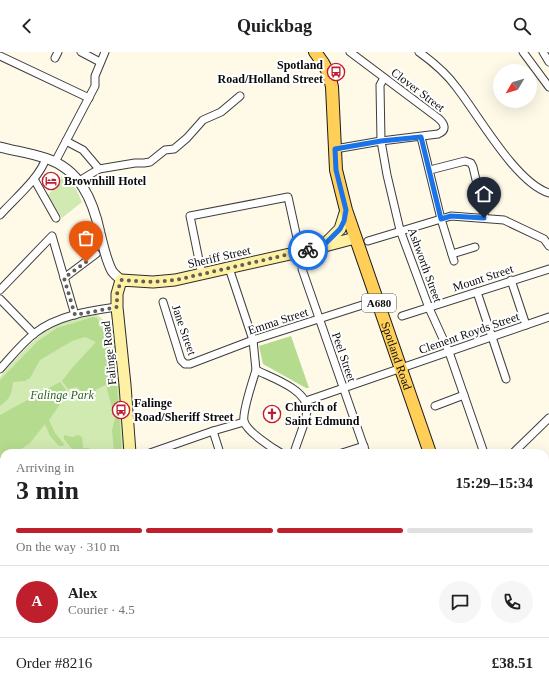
<!DOCTYPE html>
<html lang="en">
<head>
<meta charset="utf-8">
<style>
	:root { --surface:#fff; --page:#f6f6f6; --text:#202124; --muted:#757577; --line:#e0e0e0; --accent:#bf1e2d }
	body { margin:0; font-family:"Times New Roman",serif; background:var(--page); color:var(--text); height:100vh; display:flex; flex-direction:column; font-size:15px; white-space:nowrap }
	* { box-sizing:border-box; margin:0 }
	p { font-size:13px; color:var(--muted) }
	.icon { flex:none; width:22px; height:22px; fill:none; stroke:currentColor; stroke-width:2; stroke-linecap:round; stroke-linejoin:round }
	.map { position:relative; flex:1; overflow:hidden }
	.sheet { position:absolute; left:0px; top:397px; width:549px; height:248px; display:flex; flex-direction:column; background:var(--surface); border-radius:12px 12px 0 0; box-shadow:0 4px 16px #0002 }
	.sheet>* { flex:none }
	.needle { width:26px; rotate:232deg }
	.fabs { position:absolute; left:493px; top:12px; display:grid; gap:8px }
	.fabs a { display:grid; place-items:center; width:44px; height:44px; border-radius:50%; background:var(--surface); box-shadow:0 4px 16px #0002; font-size:20px }
	.pin { position:absolute; display:grid; place-items:center; width:34px; height:34px; color:#fff; margin:-41px -17px; border-radius:50% 50% 50% 0; rotate:-45deg; box-shadow:0 0 4px #0007 }
	.pin .icon { rotate:45deg }
	.courier { position:absolute; display:grid; place-items:center; width:40px; height:40px; margin:-20px; border:3px solid #1a73e8; border-radius:50%; background:#fff; color:#222; box-shadow:0 1px 5px #0007 }
	.headline em { font-style:normal; font-weight:700 }
	.headline div { display:flex; flex-direction:column-reverse }
	.headline { display:flex; align-items:center; justify-content:space-between; height:68px; padding:0 16px }
	h1 { font-size:26px; font-weight:700; line-height:30px }
	.bar { display:grid; grid-template-columns:repeat(4,1fr); gap:6px 4px; align-content:center; height:48px; padding:0 16px }
	.bar i { height:5px; border-radius:3px; background:var(--line) }
	.bar .current { background:var(--accent) }
	.bar p { grid-column:span 4 }
	.line { display:flex; align-items:center; gap:10px; padding:0 16px; border-top:1px solid var(--line) }
	.line div { flex:1 }
	.round { display:grid; place-items:center; flex:none; width:42px; height:42px; border-radius:21px; background:var(--page) }
	header { display:flex; justify-content:space-between; align-items:center; height:52px; padding:0 16px; background:var(--surface); font-size:18px; font-weight:700 }
	.map>svg:first-child { display:block }
</style>
</head>
<body>
<header><svg class="icon" aria-label="back" viewBox="0 0 24 24"><path d="M15 5l-7 7 7 7"/></svg>Quickbag<svg class="icon" aria-label="search" viewBox="0 0 24 24"><circle cx="10" cy="10" r="6"/><path d="M15 15l6 6"/></svg></header>
<div class="map">
<svg width="549" height="645" viewBox="0 0 549 645">
	<rect width="100%" height="100%" fill="#fff9e8"/>
	<g fill="#d1eab1">
		<polygon points="61,124 76,137 82,150 62,166 48,143 61,128"/>
		<path d="M93,263H97L115,277L124,401H4V641H68L66,645H0V325C16,307 34,284 57,273C69,268 81,266 93,263Z"/>
		<polygon points="88,641 285,641 287,645 85,645"/>
	</g>
	<g fill="#b5db8f">
		<path d="M93,265L97,266L99,270L98,273L106,280L110,277L113,279L122,401H114L112,378L115,367L106,333L97,337L92,343L83,342L77,335L68,337L62,329L72,316L96,290L85,285L72,289L40,308L30,326L25,329L13,330C12,342 10,347 0,354V328L38,289L57,276Z"/>
		<polygon points="291,284 309,336 306,336 263,312 259,294"/>
		<polygon points="60,330 66,338 67,342 49,368 55,381 64,392 63,394 59,394 50,384 45,372 30,391 15,401 4,401 4,406 0,406 0,363"/>
		<polygon points="64,383 73,385 78,383 82,385 83,396 89,396 94,401 75,401 64,387"/>
		<polygon points="4,543 4,596 0,598 0,547"/>
		<polygon points="0,610 4,611 4,641 65,641 63,645 0,645"/>
	</g>
	<g fill="none" stroke-linecap="round" stroke-linejoin="round">
		<defs>
			<g id="minor">
				<polyline points="81,0 100,10"/>
				<path d="M419,0C433,10 447,22 457,36C479,64 516,131 549,141"/>
				<polyline points="523,0 549,35"/>
				<polyline points="543,0 549,10"/>
				<polyline points="0,4 89,46"/>
				<polyline points="55,6 58,0"/>
				<polyline points="384,26 380,33 381,89 387,123 400,178 429,256 449,300 484,401"/>
				<polyline points="421,85 441,167 454,209"/>
				<polyline points="66,89 83,98 99,117"/>
				<path d="M335,97L381,89L438,82C448,78 444,71 438,66L350,0"/>
				<polyline points="55,110 95,34 95,24 105,0"/>
				<polyline points="430,118 465,109 471,111 473,115 485,166"/>
				<polyline points="34,127 56,166"/>
				<polyline points="79,129 99,117 135,111 144,111 150,110 165,98 174,97 187,86 203,68 221,60 240,44"/>
				<path d="M0,163C15,146 39,127 46,106"/>
				<polyline points="368,189 451,164 504,168 544,187 549,194"/>
				<polyline points="452,202 475,195"/>
				<polyline points="229,216 253,288 256,318"/>
				<polyline points="302,217 366,401"/>
				<polyline points="202,223 190,164 288,145 297,186"/>
				<polyline points="64,226 96,202"/>
				<polyline points="511,228 526,273"/>
				<polyline points="0,238 52,184 75,263"/>
				<polyline points="477,240 506,327"/>
				<polyline points="0,247 34,282"/>
				<polyline points="163,250 181,308 185,312 190,312 253,288 378,248"/>
				<polyline points="402,264 549,217"/>
				<path d="M0,317C11,305 22,291 35,281C58,263 89,259 117,255"/>
				<polyline points="306,349 549,265"/>
				<polyline points="435,354 464,343"/>
				<polyline points="213,379 220,401"/>
				<polyline points="150,401 213,379 244,370"/>
				<path d="M281,401C272,396 246,379 244,369C242,360 253,328 256,318C272,326 309,338 307,359C305,373 298,387 294,401"/>
				<polyline points="342,401 364,394"/>
				<polyline points="513,401 549,366"/>
				<polyline points="545,425 549,421"/>
				<polyline points="545,509 549,515"/>
				<polyline points="545,577 549,574"/>
				<polyline points="546,638 549,643"/>
				<polyline points="460,641 463,645"/>
				<polyline points="521,641 523,645"/>
				<polyline points="422,645 428,641"/>
			</g>
			<path id="tertiary" d="M0,95C15,99 30,101 45,106C80,117 93,148 100,181C103,193 106,208 112,219C114,222 118,225 121,228"/>
			<g id="secondary">
				<polyline points="323,194 340,177 346,158"/>
				<polyline points="130,401 125,333 117,255 117,242 121,228 153,230 175,228 321,195 355,186"/>
				<polyline points="71,645 73,641"/>
			</g>
			<g id="primary">
				<path id="s1" d="M315,0L323,11L329,22L332,35L336,118L346,158L430,401"/>
				<polyline points="545,594 549,600"/>
			</g>
		</defs>
		<use href="#minor" stroke="#3d3d3d" stroke-width="9"/>
		<use href="#tertiary" stroke="#3d3d3d" stroke-width="11"/>
		<use href="#secondary" stroke="#2c2c2c" stroke-width="13"/>
		<use href="#primary" stroke="#1b1b1b" stroke-width="14"/>
		<use href="#minor" stroke="#fff" stroke-width="7"/>
		<use href="#tertiary" stroke="#fff" stroke-width="9"/>
		<use href="#secondary" stroke="#fff1a3" stroke-width="11"/>
		<use href="#primary" stroke="#ffcf58" stroke-width="12"/>
	</g>
	<g fill="none" stroke-linecap="round" stroke-linejoin="round">
		<polyline stroke="#605e58" stroke-width="4" stroke-dasharray="0 7.2" points="86,210 64,226 75,263 117,255 117,242 121,228 153,230 176,228 308,198"/>
		<polyline stroke="#1a73e8" stroke-width="5" points="308,198 321,196 340,177 344,169 346,158 336,118 335,97 381,89 421,85 441,167 451,164 484,166"/>
	</g>
	<defs>
		<symbol id="bus-ring" viewBox="-11 -11 22 22"><circle r="9.5" fill="#fff" stroke="#bf1e2d" stroke-width="1.5"/><path d="M-5-6H5V4H4V6H2V4H-2V6H-4V4H-5ZM-3.5-4V0h7V-4ZM-3.5 1.2v1.5H-2V1.2ZM2 1.2v1.5H3.5V1.2Z" fill="#bf1e2d"/></symbol>
		<symbol id="hotel-ring" viewBox="-11 -11 22 22"><circle r="9.5" fill="#fff" stroke="#bf1e2d" stroke-width="1.5"/><path d="M-6-4.5h1.5V1H6V5H4.5V3h-9V5H-6ZM-4 0a1.8 1.8 0 1 1 3.6 0ZM.5 0V-2.5h3Q6-2.5 6 0Z" fill="#bf1e2d"/></symbol>
		<symbol id="church-ring" viewBox="-11 -11 22 22"><circle r="9.5" fill="#fff" stroke="#bf1e2d" stroke-width="1.5"/><path d="M-1.2-6h2.4v3.5h3.3v2.4h-3.3V6h-2.4V-.1h-3.3v-2.4h3.3Z" fill="#bf1e2d"/></symbol>
	</defs>
	<g fill-rule="evenodd">
		<use href="#bus-ring" x="326" y="10" width="20" height="20"/>
		<use href="#hotel-ring" x="41" y="119" width="20" height="20"/>
		<use href="#bus-ring" x="111" y="348" width="20" height="20"/>
		<use href="#church-ring" x="262" y="352" width="20" height="20"/>
	</g>
	<g text-anchor="middle" stroke-width="4" stroke-linejoin="round" paint-order="stroke">
		<rect fill="#fff" stroke="#545454" stroke-width="1" x="362" y="242" width="34" height="18" rx="3"/>
		<g font-size="11" font-weight="bold" fill="#0a0a0a">
			<text x="379" y="255">A680</text>
		</g>
		<g font-size="12" font-weight="bold" fill="#0a0a0a" stroke="#fff" text-anchor="start">
			<text x="323" y="17" text-anchor="end">Spotland<tspan x="323" dy="14">Road/Holland Street</tspan></text>
			<text x="64" y="133">Brownhill Hotel</text>
			<text x="134" y="355">Falinge<tspan x="134" dy="14">Road/Sheriff Street</tspan></text>
			<text x="285" y="359">Church of<tspan x="285" dy="14">Saint Edmund</tspan></text>
		</g>
		<g font-size="12" fill="#0a0a0a" stroke="#fff">
			<text transform="translate(418 38) rotate(37)" y="4">Clover Street</text>
			<text transform="translate(219 205) rotate(-13)" y="4">Sheriff Street</text>
			<text transform="translate(425 213) rotate(70)" y="4">Ashworth Street</text>
			<text transform="translate(483 226) rotate(-18)" y="4">Mount Street</text>
			<text transform="translate(278 269) rotate(-18)" y="4">Emma Street</text>
			<text transform="translate(184 278) rotate(71)" y="4">Jane Street</text>
			<text transform="translate(469 281) rotate(-19)" y="4">Clement Royds Street</text>
			<text transform="translate(109 301) rotate(-96)" y="4">Falinge Road</text>
			<text dy="4" stroke="none"><textPath href="#s1" startOffset="318">Spotland Road</textPath></text>
			<text transform="translate(344 305) rotate(71)" y="4">Peel Street</text>
		</g>
		<g font-size="12" font-style="italic" fill="#2c6419" stroke="#fff">
			<text x="62" y="347">Falinge Park</text>
		</g>
	</g>
</svg>
<div class="fabs">
<a><svg class="needle" viewBox="-14 -14 28 28"><path d="M0-13l5 13h-10z" fill="#e53935"/><path d="M0 13l5-13h-10z" fill="#757577"/></svg></a>
</div>
<div class="pin" style="left:86px;top:210px;background:#ea580c"><svg class="icon" aria-label="bag" viewBox="0 0 24 24"><path d="M5 8h14l-1 12H6zM9 8a3 3 0 0 1 6 0"/></svg></div>
<div class="pin" style="left:484px;top:166px;background:#1f2937"><svg class="icon" aria-label="home" viewBox="0 0 24 24"><path d="M3 11l9-7 9 7M6 9v11h12V9"/></svg></div>
<div class="courier" style="left:308px;top:198px"><svg class="icon" aria-label="bike" viewBox="0 0 24 24"><circle cx="6" cy="16" r="4"/><circle cx="18" cy="16" r="4"/><path d="M6 16l4-8h5l3 8M10 8l3 8H6M13 5h3"/></svg></div>
<section class="sheet">
<div class="headline"><div><h1>3 min</h1><p>Arriving in</p></div><em>15:29–15:34</em></div>
<div class="bar"><i class="current"></i><i class="current"></i><i class="current"></i><i></i><p>On the way · 310 m</p></div>
<div class="line" style="height:72px"><b class="round" style="background:var(--accent);color:#fff">A</b><div><b>Alex</b><p>Courier · 4.5</p></div><a class="round"><svg class="icon" aria-label="chat" viewBox="0 0 24 24"><path d="M4 5h16v11H9l-5 4z"/></svg></a><a class="round"><svg class="icon" aria-label="phone" viewBox="0 0 24 24"><path d="M5 4h4l2 5-3 2q2 4 5 5l2-3 5 2v4C11 20 4 13 5 4z"/></svg></a></div>
<div class="line" style="height:52px"><div>Order #8216</div><b>£38.51</b></div>
</section>
</div>
</body>
</html>
